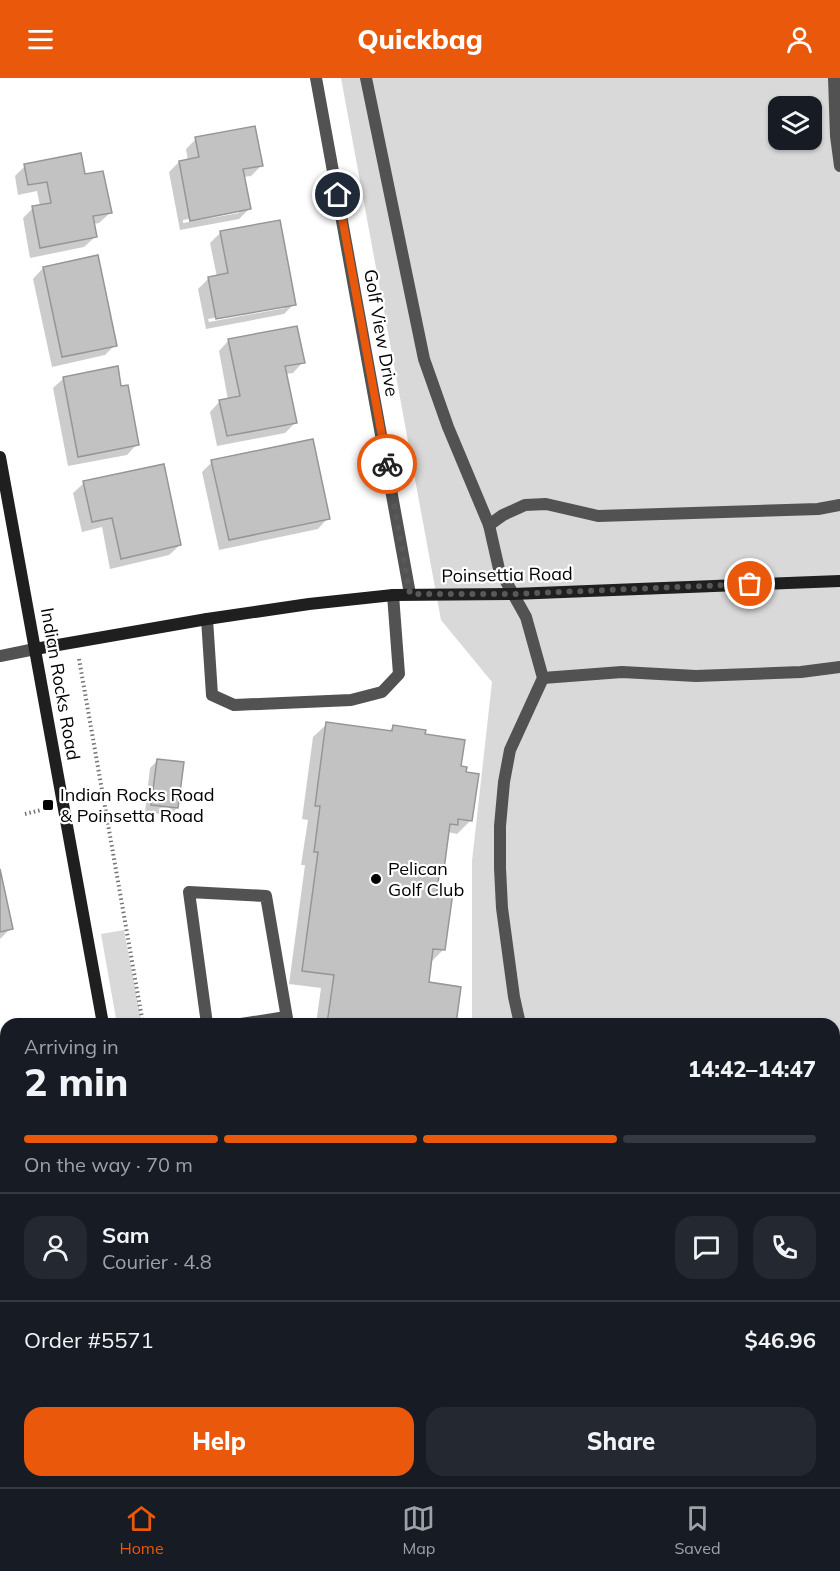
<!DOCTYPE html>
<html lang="en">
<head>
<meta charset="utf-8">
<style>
	:root { --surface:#171b24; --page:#242831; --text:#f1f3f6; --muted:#9ea1a6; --line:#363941; --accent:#ea580c }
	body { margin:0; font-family:Mulish,sans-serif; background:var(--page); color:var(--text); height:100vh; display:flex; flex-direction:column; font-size:22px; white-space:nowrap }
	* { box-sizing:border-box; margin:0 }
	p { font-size:20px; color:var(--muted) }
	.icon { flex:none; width:33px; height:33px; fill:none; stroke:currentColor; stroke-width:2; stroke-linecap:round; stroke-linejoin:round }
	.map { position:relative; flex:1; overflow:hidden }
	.drawer { position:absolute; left:0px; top:940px; width:840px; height:470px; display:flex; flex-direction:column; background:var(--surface); border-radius:18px 18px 0 0; box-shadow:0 2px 4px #0004 }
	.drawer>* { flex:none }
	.tools { position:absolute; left:768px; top:18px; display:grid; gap:12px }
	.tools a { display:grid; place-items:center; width:54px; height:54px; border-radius:12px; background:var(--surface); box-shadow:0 2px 4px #0004; font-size:30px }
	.pin { position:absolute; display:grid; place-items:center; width:51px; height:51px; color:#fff; margin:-26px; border:3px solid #fff; border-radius:50%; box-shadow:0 2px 6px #0007 }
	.courier { position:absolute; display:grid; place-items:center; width:60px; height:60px; margin:-30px; border:4px solid #ea580c; border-radius:50%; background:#fff; color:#222; box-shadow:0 2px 8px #0007 }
	.summary em { font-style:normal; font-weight:800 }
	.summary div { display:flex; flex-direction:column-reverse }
	.summary { display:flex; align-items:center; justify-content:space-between; height:102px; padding:0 24px }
	h1 { font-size:39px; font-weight:800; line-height:45px }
	.bar { display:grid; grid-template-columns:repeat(4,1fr); gap:9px 6px; align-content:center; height:72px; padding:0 24px }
	.bar i { height:8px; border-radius:4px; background:var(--line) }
	.bar .active { background:var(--accent) }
	.bar p { grid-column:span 4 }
	.line { display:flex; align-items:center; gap:15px; padding:0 24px; border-top:2px solid var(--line) }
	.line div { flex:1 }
	.round { display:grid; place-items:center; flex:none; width:63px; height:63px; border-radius:18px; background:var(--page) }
	.primary-button { display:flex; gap:12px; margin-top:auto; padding:12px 24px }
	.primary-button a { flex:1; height:69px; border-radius:18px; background:var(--accent); color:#fff; font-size:24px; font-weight:800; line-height:69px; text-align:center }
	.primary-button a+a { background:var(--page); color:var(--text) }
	header { display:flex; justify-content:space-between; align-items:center; height:78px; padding:0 24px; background:var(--accent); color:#fff; font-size:27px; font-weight:800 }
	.menu { display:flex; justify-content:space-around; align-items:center; height:84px; border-top:2px solid var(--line); background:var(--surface); font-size:16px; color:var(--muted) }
	.menu a { display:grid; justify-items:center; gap:3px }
	.menu .active { color:var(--accent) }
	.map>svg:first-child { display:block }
</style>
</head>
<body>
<header><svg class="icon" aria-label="menu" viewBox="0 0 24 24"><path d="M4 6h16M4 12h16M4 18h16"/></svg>Quickbag<svg class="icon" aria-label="person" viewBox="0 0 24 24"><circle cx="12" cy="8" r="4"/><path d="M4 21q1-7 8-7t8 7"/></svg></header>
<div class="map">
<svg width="840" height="1409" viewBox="0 0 840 1409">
	<rect width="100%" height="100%" fill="#fff"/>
	<g fill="#d9d9d9" fill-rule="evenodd">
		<path d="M341,0H840V1409H463V1404H834V946H472V783L492,604L441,542ZM778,28H812V62H778Z"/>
		<polygon points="124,852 142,946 117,946 101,856"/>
		<polygon points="281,1404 361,1404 354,1409 285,1409"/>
	</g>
	<g fill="#0003" fill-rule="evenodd">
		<path d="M196,61L262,87L251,98L243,99L249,131L239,141L180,152L169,94L179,84L188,83L186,71ZM239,132V135L183,145V142Z"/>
		<polygon points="25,88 84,98 110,135 99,145 93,146 95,159 84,169 30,180 23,140 33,130 40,128 37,113 18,117 15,98"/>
		<path d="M221,154L294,226L284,236L206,251L198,211L209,200L217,199L210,165ZM285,227V230L209,244L208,241Z"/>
		<polygon points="97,179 115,267 105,277 52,289 33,201 43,190"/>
		<polygon points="229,262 303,284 293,295 285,296 295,345 285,355 217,368 210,334 220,323 228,322 219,273"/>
		<polygon points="64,300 137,366 127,377 68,388 53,310"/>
		<polygon points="212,384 328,440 318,451 219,472 202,394"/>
		<polygon points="84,405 180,467 169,477 110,491 102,449 82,454 73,415"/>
		<polygon points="327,646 388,654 393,649 423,658 459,689 471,742 457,756 448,754 442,790 438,795 435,813 444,871 430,885 427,906 459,910 455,946 316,946 321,910 289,906 305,787 301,787 308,742 302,741 313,659"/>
		<polygon points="157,683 177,730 170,737 145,734 150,690"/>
		<polygon points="0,798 11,850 0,861"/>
		<polygon points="6,1091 6,1174 0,1178 0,1092"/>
		<polygon points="6,1263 6,1340 0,1341 0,1269"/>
		<polygon points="366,1404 446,1404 449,1409 364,1409"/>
	</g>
	<g fill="#c2c2c2" stroke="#969696" stroke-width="1.5">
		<polygon points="255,48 263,88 243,91 251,131 190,143 179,83 199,79 195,59"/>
		<polygon points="81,75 85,96 103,93 112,135 93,138 97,159 40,170 32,128 51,125 47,104 28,107 24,86"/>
		<polygon points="280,142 296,227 216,241 208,199 228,195 220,153"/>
		<polygon points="98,177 117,268 62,279 43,189"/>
		<polygon points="297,248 305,285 285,288 297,345 227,358 219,322 240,318 228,261"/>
		<polygon points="118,288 121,308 128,307 139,367 78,379 63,299"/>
		<polygon points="313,361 330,441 229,462 211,382"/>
		<polygon points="164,386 181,467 121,481 112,440 92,444 83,403"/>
		<polygon points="326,644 392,653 393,647 426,652 425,656 465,662 461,688 467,689 466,694 479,696 472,743 458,741 458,747 450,746 444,791 440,791 437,812 453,814 445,872 433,871 429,904 461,909 456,946 327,946 334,897 302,893 318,774 314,774 320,728 315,728"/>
		<polygon points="157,681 184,684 178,730 151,727"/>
		<polygon points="0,791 13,851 0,854"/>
		<polygon points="6,1090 6,1170 0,1171 0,1091"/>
		<polygon points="6,1277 6,1333 0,1334 0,1279"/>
		<rect x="373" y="1404" width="78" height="5"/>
	</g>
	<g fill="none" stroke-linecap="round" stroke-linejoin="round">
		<g stroke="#747474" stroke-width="4" stroke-dasharray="1.5 3" stroke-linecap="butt">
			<polyline points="79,581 143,946"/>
			<polyline points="25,736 45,731"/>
			<polyline points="226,1404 227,1409"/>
		</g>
		<g stroke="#525252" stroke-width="12">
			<polyline points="366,0 424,281 448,349 489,447 499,491 526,539 543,600 510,672 504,704 500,748 500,790 502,830 514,919 520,946"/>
			<polyline points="834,0 836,58 840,88"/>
			<polyline points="489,447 503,437 525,427 546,426 598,438 818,431 840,427"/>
			<polyline points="207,541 212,617 234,627 351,622 382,614 399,596 393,517"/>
			<polyline points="543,600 622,594 696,598 801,594 840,589"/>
			<polyline points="207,946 189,814 266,818 288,946"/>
			<polyline points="241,946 286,939"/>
			<polyline points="834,1205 840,1205"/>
		</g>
		<g stroke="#525252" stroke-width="12">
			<polyline points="316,0 410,516"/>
			<polyline points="0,578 35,571"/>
			<polyline points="0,966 6,965"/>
			<polyline points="0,1024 6,1023"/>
			<polyline points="0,1404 6,1403"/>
		</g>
		<g stroke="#1f1f1f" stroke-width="12">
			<polyline points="0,379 103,946"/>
			<polyline points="35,571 207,541 309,526 393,517 513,516 840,503"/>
			<polyline points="187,1404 188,1409"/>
		</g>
	</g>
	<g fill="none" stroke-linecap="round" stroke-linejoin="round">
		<polyline stroke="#595959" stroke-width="6" stroke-dasharray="0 10.8" points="387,386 410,516 513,516 750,506"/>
		<polyline stroke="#ea580c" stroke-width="8" points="338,117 387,386"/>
	</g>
	<g fill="#000" stroke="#fff" stroke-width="2">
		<rect x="42" y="721" width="12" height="12" rx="3"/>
		<circle cx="376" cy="801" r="6"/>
	</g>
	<g text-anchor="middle" stroke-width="4.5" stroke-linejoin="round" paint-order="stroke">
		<g font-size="18" fill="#000" stroke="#fff">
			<text transform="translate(381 255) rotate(80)" y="6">Golf View Drive</text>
			<text transform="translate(507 497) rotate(-1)" y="6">Poinsettia Road</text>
			<text transform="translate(60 606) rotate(80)" y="6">Indian Rocks Road</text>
		</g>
		<g font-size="18" fill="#000" stroke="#fff" text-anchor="start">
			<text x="60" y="723">Indian Rocks Road<tspan x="60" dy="21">&amp; Poinsetta Road</tspan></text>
			<text x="388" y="797">Pelican<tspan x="388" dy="21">Golf Club</tspan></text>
		</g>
	</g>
</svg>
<div class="tools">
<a><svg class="icon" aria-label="layers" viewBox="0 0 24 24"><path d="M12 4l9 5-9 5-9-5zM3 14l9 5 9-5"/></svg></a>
</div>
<div class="pin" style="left:750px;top:506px;background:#ea580c"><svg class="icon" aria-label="bag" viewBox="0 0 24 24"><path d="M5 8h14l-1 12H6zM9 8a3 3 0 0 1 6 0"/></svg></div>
<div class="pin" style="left:338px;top:117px;background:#1f2937"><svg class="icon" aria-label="home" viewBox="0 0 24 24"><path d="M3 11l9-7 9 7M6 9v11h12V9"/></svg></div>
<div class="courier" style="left:387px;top:386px"><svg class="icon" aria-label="bike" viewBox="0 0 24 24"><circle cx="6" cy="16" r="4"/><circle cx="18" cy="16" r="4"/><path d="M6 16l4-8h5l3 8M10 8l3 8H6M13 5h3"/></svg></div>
<section class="drawer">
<div class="summary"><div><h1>2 min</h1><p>Arriving in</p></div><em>14:42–14:47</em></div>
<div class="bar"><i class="active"></i><i class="active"></i><i class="active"></i><i></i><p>On the way · 70 m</p></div>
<div class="line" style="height:108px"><a class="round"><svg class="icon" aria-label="person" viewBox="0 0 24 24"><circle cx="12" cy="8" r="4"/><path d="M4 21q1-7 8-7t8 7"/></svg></a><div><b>Sam</b><p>Courier · 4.8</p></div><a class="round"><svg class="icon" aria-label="chat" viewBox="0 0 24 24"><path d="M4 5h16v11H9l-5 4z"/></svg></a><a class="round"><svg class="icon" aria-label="phone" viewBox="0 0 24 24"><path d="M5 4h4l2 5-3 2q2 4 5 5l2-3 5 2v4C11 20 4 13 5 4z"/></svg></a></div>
<div class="line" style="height:78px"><div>Order #5571</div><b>$46.96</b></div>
<div class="primary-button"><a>Help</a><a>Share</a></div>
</section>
</div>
<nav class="menu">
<a class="active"><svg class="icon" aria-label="home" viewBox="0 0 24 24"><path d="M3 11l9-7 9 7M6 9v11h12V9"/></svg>Home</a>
<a><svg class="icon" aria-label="map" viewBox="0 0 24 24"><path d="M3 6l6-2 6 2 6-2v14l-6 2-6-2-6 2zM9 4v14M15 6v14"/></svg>Map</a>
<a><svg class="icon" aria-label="saved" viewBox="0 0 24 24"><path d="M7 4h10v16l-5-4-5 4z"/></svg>Saved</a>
</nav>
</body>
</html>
